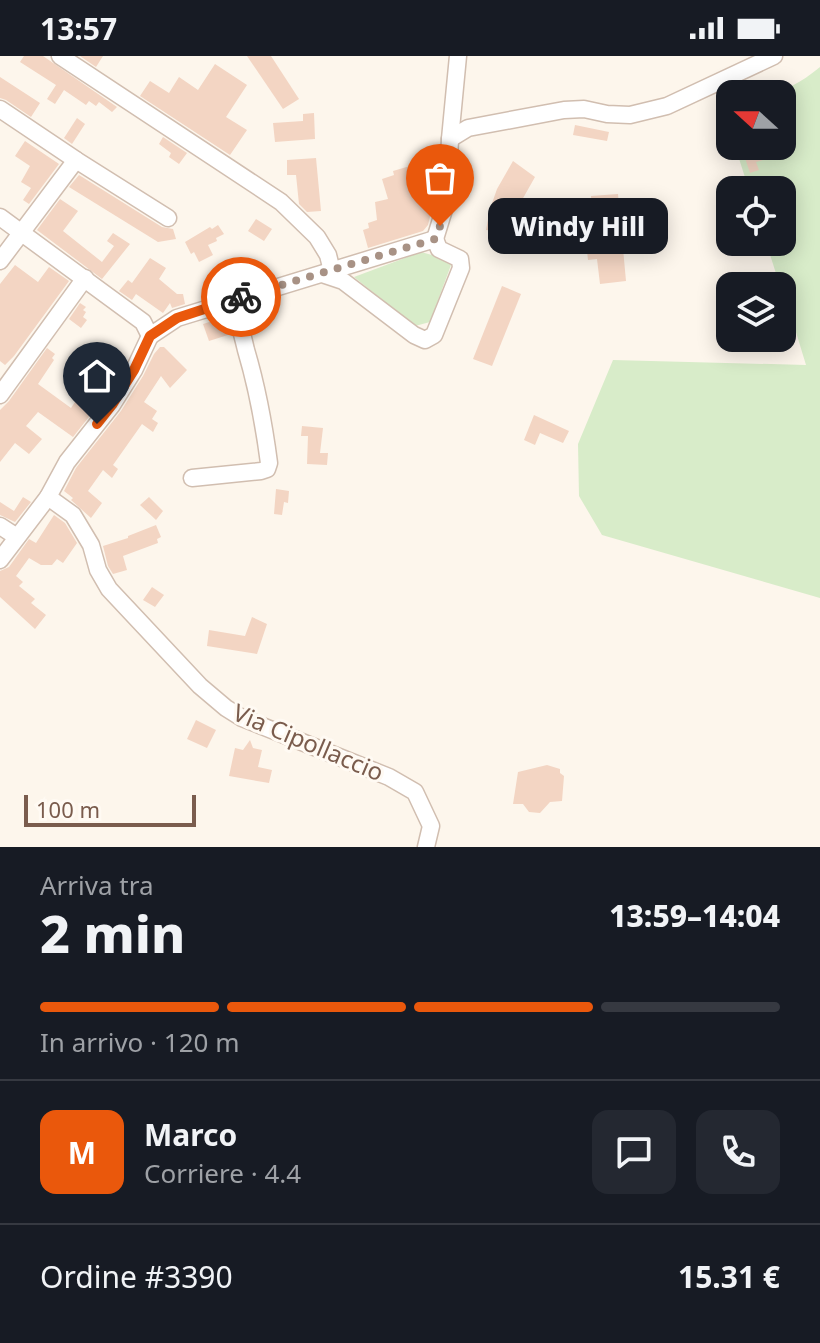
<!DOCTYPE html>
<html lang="it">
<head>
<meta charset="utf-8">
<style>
	:root { --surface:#171b24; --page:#242831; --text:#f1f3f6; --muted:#9ea1a6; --line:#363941; --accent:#ea580c }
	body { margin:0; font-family:"Noto Sans",sans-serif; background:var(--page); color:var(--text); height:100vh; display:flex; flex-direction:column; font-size:30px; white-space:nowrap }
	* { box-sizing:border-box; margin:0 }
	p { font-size:26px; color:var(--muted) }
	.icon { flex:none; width:44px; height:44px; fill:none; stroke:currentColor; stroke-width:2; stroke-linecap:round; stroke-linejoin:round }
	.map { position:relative; height:791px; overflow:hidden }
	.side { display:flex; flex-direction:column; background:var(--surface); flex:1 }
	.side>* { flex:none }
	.needle { width:52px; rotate:291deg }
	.tools { position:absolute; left:716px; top:24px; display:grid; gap:16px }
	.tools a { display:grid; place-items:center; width:80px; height:80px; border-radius:16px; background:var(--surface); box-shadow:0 4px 20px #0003; font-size:40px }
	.scale { position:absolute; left:24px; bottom:20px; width:172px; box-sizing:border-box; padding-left:8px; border:4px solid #7a5c4d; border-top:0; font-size:22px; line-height:28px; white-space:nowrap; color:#7a5c4d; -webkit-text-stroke:6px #fffaf3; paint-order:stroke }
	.pin { position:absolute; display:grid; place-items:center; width:68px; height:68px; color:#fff; margin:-82px -34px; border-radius:50% 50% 50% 0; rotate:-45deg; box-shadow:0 0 8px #0007 }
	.pin .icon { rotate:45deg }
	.courier { position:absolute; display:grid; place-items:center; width:80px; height:80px; margin:-40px; border:6px solid #ea580c; border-radius:50%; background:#fff; color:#222; box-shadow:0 2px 10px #0007 }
	.bubble { position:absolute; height:56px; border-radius:16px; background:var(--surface); box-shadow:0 4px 20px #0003; font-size:26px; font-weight:800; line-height:56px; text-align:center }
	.head em { font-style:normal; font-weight:800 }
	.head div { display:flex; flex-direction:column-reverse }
	.head { display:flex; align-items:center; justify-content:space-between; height:136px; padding:0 40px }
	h1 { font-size:52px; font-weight:800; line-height:60px }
	.bar { display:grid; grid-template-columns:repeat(4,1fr); gap:12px 8px; align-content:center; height:96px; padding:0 40px }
	.bar i { height:10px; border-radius:6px; background:var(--line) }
	.bar .on { background:var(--accent) }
	.bar p { grid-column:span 4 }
	.line { display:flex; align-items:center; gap:20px; padding:0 40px; border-top:2px solid var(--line) }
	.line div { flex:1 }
	.round { display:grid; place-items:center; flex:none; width:84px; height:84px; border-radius:16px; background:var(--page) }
	.status { display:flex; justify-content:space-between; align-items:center; height:56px; padding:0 40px; background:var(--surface); direction:ltr }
	.status svg { height:22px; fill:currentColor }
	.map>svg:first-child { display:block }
</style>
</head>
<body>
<div class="status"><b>13:57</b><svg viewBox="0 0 49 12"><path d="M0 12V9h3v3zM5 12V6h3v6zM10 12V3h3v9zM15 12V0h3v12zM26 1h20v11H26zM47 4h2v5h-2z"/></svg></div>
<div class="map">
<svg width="820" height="791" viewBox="0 0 820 791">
	<rect width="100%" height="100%" fill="#fdf6ec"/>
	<g fill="#d8ecc9">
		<path d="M820,11V542L602,479L579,440L578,388L613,304L806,309L782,230H780L766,186H782V134H749L735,90H782V38H761C788,34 799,28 820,11Z"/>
		<polygon points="421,196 450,204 451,209 430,266 415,270 354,221"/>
	</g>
	<g fill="#f3d5c3">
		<polygon points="24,0 43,0 117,51 112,56 99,46 96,50 89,45 86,49 64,34 55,48 47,43 56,29 20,6"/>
		<polygon points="80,0 103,0 96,11"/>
		<polygon points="247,0 271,0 299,43 283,53"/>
		<polygon points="215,8 247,29 226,61 247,74 230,99 140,40 150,25 169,37 179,21 198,34"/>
		<polygon points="0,21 40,47 31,61 6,44 0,42"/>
		<polygon points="314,57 315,83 275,86 273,67 303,65 303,58"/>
		<polygon points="77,62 85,68 72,88 64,82"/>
		<polygon points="575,69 609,76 607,85 573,79"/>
		<polygon points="163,81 187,97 179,108 169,101 171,97 159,88"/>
		<polygon points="25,85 59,108 29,148 23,144 31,132 21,126 30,110 15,100"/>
		<polygon points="741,90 751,90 752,95 770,90 782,90 784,98 756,106 759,114 750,117"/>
		<polygon points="316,102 321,155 307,156 299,148 296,119 287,119 287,104"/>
		<polygon points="427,105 431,119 418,123 436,136 428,169 423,175 368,192 363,174 369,172 368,167 377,164 375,146 388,143 382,123 394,119 393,115"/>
		<polygon points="513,105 535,121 522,144 513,177 486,174 490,153 497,133"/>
		<polygon points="79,119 162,171 173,173 176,183 158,186 69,131"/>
		<polygon points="618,138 626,225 600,228 597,203 588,204 584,167 593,166 591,140"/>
		<polygon points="60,143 78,155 63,175 102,206 114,190 107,185 113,177 130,188 102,223 37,174"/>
		<polygon points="256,163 272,173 264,185 248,175"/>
		<polygon points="218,169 224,178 216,182 217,185 208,189 213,199 199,206 194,196 191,198 185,186 210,171 212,173"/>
		<polygon points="150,202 166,212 159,223 177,238 183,238 185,248 172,252 170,247 163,257 136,238 132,244 119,235 128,224 132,227"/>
		<polygon points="15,209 38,226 49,211 69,225 14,300 5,309 0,305 0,228"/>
		<polygon points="502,230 521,238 492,310 473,303"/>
		<polygon points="80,247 86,251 83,254 86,256 83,261 87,264 81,272 69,263"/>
		<polygon points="225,261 231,278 209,285 203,268"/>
		<polygon points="160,291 164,291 187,314 170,332 161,320 144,346 157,355 152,363 158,367 153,376 142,368 113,409 118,413 112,422 103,414 88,435 102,447 91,462 71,444 73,442 64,435 76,412 121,355 143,320 154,298"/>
		<polygon points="47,292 55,298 52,302 54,304 38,328 71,352 79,340 96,352 73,381 38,356 26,370 42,383 29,398 15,387 0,406 0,354 9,345"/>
		<polygon points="534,359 569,375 563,387 540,377 535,389 524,384"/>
		<polygon points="302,370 323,372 320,397 328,397 327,409 307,408 308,380 301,380"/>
		<polygon points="276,433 289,435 288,447 284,446 282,459 274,458"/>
		<polygon points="23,441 31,446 15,466 0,459 0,446 14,455"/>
		<polygon points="149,441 163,455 156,464 140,449"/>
		<polygon points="54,459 65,467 77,487 63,507 57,503 52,509 41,509 29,502 16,520 23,526 19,530 35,543 31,547 46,559 35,573 0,541 0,515 9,511 29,483 36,487"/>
		<polygon points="156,469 161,481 157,483 158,487 123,500 127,514 113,518 108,510 103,490 128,482 128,480"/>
		<polygon points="152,531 164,539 155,551 143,544"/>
		<polygon points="252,561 267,568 257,598 207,590 209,574 245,580"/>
		<polygon points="196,664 216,674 207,692 187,683"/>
		<polygon points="250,684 253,692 262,694 258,711 272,714 269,727 229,720 235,692 243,694"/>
		<polygon points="547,709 560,713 560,717 564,720 562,745 550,746 540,757 529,756 523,748 513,748 518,716"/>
	</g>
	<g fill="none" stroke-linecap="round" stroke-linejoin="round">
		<defs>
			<g id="minor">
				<polyline points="60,0 281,146 317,181 328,199 332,215"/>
				<polyline points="0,53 76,104 168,162"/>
				<polyline points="450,83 468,72 564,54 584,53 607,58 630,59 667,50 774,0"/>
				<polyline points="0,161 143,266 150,280 177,262 435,183 439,193 460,203 461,212 434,279 425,284 414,279 343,225 322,218"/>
				<polyline points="435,183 447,144 450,83 458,0"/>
				<polyline points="0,205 76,104"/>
				<polyline points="0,339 85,222"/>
				<path d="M192,422L261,415L267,413L269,407C264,369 257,331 246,294C242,277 238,260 229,245"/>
				<polyline points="48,441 73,459 91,489 98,514 109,533 200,630 226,652 242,662 389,721 415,736 431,770 426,791"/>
				<polyline points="0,470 17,481"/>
				<polyline points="0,504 48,441 67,406 112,349 134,314 150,280"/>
			</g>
		</defs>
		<use href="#minor" stroke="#d1beb0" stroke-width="19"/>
		<use href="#minor" stroke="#fff" stroke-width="16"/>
	</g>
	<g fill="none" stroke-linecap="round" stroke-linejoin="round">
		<polyline stroke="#a89285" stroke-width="8" stroke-dasharray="0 14.4" points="241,241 435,183 440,170"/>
		<polyline stroke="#ea580c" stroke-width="10" points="97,368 112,349 134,314 150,280 177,262 241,241"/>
	</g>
	<g text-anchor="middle" stroke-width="6" stroke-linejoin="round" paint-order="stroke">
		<g font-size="24" fill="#7a5c4d" stroke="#fffaf3">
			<text transform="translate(308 687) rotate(23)" y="8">Via Cipollaccio</text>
		</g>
	</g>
</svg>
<div class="tools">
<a><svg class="needle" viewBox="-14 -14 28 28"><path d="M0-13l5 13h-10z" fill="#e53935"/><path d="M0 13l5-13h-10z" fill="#9ea1a6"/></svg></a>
<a><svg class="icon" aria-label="locate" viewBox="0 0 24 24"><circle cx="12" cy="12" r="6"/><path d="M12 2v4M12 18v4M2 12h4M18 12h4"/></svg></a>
<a><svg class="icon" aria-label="layers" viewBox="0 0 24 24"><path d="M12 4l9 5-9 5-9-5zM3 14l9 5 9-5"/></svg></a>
</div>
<div class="scale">100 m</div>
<div class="pin" style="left:440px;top:170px;background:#ea580c"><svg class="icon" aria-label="bag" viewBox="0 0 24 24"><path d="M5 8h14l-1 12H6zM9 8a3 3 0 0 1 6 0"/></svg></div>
<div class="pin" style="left:97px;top:368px;background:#1f2937"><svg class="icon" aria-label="home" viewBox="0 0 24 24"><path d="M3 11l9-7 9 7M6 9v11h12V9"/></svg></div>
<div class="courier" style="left:241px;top:241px"><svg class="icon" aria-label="bike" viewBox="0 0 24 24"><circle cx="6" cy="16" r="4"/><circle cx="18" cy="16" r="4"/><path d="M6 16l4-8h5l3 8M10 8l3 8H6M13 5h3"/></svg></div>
<div class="bubble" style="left:488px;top:142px;width:180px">Windy Hill</div>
</div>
<section class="side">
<div class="head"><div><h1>2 min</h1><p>Arriva tra</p></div><em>13:59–14:04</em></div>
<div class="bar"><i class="on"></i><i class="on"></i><i class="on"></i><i></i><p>In arrivo · 120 m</p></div>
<div class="line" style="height:144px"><b class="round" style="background:var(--accent);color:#fff">M</b><div><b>Marco</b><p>Corriere · 4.4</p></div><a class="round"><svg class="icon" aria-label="chat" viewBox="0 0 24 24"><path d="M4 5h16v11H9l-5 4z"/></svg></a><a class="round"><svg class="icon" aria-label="phone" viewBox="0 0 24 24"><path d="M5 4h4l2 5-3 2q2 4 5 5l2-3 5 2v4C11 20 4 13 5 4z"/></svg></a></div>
<div class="line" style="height:104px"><div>Ordine #3390</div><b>15.31 €</b></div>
</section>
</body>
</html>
